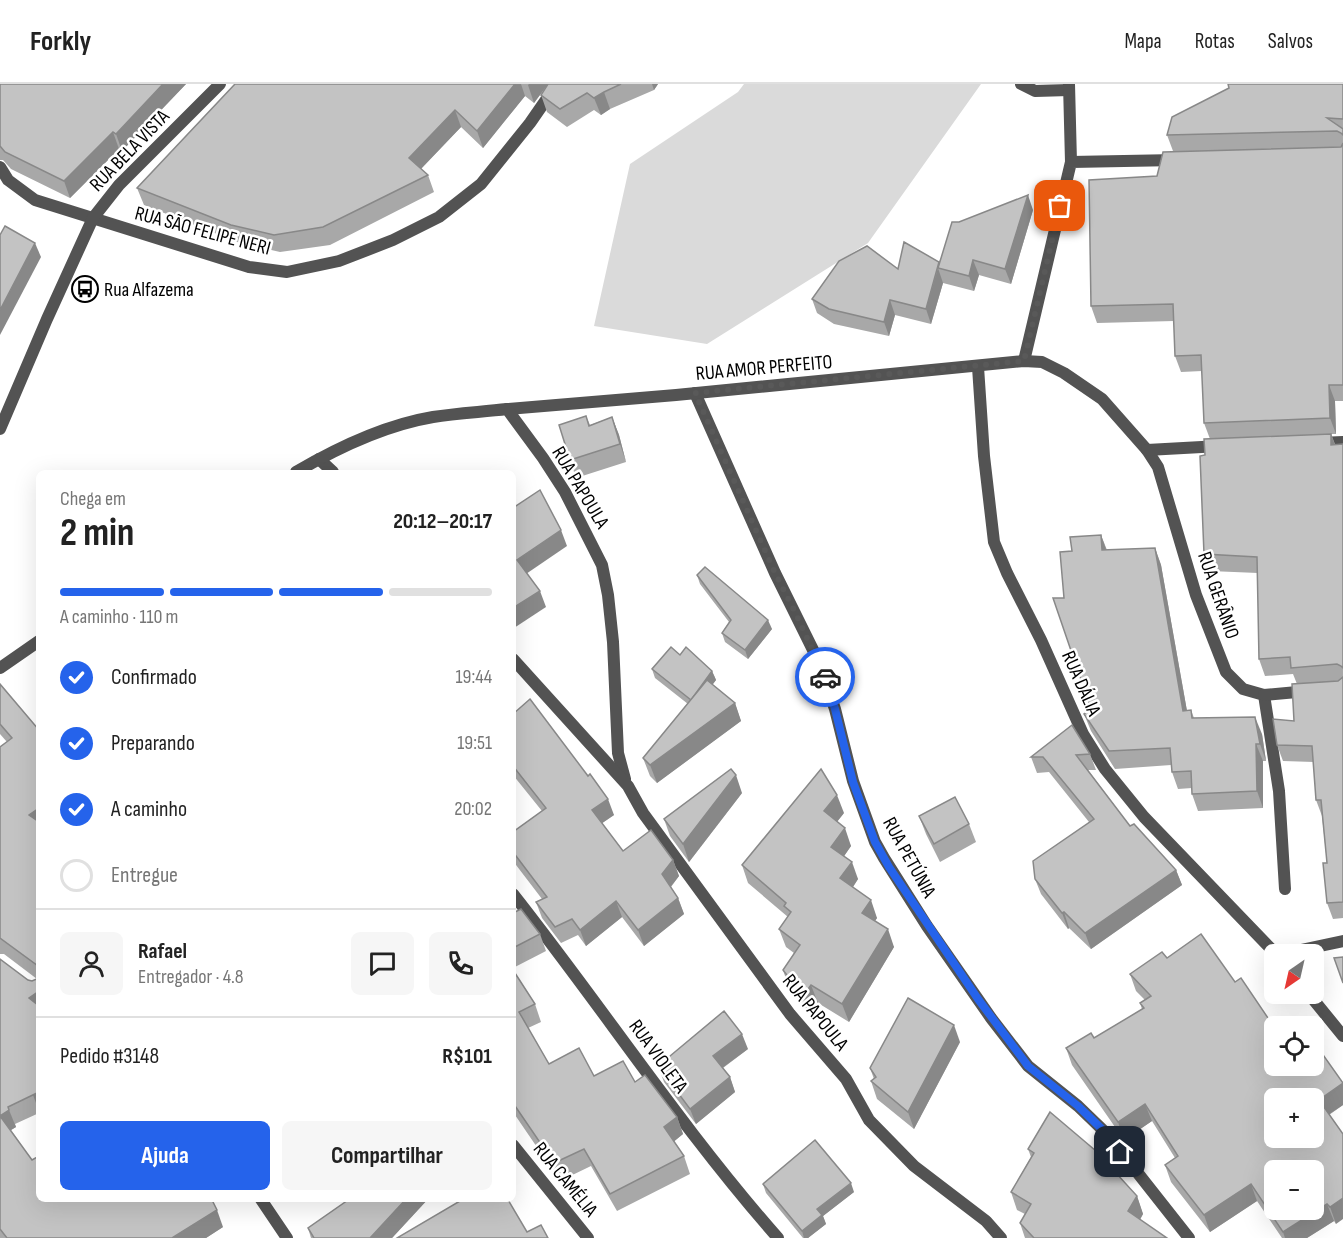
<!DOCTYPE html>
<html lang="pt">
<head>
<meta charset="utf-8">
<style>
	:root { --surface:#fff; --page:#f6f6f6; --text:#222; --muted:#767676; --line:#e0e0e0; --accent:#2563eb }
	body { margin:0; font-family:"Sofia Sans Condensed",sans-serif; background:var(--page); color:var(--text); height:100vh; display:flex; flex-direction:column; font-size:22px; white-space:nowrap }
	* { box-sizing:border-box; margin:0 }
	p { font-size:20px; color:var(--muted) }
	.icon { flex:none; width:33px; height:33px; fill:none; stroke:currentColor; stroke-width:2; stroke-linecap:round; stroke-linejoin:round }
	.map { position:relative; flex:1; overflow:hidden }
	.panel { position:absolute; left:36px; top:386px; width:480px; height:732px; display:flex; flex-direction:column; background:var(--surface); border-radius:9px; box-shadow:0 6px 24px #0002 }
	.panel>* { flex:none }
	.needle { width:39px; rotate:214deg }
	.tools { position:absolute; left:1264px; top:860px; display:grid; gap:12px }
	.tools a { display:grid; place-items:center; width:60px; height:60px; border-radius:9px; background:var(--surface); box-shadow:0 6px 24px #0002; font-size:30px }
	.pin { position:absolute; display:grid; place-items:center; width:51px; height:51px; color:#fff; margin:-26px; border-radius:12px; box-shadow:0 3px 9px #0006 }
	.courier { position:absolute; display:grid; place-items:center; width:60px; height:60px; margin:-30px; border:4px solid #2563eb; border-radius:50%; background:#fff; color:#222; box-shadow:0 2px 8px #0007 }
	.overview em { font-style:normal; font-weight:700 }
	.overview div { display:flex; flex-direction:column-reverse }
	.overview { display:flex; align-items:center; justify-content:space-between; height:102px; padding:0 24px }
	h1 { font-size:39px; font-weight:700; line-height:45px }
	.bar { display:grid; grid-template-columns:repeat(4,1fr); gap:9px 6px; align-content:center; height:72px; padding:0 24px }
	.bar i { height:8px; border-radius:4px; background:var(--line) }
	.bar .current { background:var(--accent) }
	.bar p { grid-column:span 4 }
	.line { display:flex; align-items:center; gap:15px; padding:0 24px; border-top:2px solid var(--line) }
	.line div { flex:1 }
	.round { display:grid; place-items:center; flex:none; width:63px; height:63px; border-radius:9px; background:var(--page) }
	ol { padding:0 24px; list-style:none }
	li { display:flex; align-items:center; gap:18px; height:66px }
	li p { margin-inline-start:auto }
	li .icon { padding:6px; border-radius:50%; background:var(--accent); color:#fff; stroke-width:4 }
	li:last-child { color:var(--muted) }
	li i { width:33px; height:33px; border:3px solid var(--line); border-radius:50% }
	.action { display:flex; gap:12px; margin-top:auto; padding:12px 24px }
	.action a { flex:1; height:69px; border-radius:9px; background:var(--accent); color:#fff; font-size:24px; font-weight:700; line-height:69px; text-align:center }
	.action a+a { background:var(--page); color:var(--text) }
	header { display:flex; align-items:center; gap:36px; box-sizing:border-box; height:84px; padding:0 30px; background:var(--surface); border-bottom:2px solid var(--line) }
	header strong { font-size:28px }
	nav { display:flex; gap:33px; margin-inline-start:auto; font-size:21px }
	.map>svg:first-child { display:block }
</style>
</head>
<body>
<header>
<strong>Forkly</strong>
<nav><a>Mapa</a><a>Rotas</a><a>Salvos</a></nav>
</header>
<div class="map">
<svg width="1343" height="1154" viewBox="0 0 1343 1154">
	<rect width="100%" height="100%" fill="#fff"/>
	<polygon fill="#dadada" points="744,0 981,0 868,159 707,260 594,242 630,80 738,8"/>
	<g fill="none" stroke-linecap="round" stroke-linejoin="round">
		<g stroke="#535353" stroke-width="12">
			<polyline points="1021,0 1035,7 1069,6"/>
			<polyline points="1069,0 1071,78"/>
			<polyline points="0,83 8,96 35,116 249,183 287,188 339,177 393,156 439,133 481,100 530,39 557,0"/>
			<polyline points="1024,277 1071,78 1177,76"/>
			<polyline points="978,283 984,372 994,458 1007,489 1041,556 1083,650 1105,685 1144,733 1276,870"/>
			<polyline points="695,309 775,489 818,576 835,625 853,697 875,758 884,774 927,842 991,934 1028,982 1078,1022 1107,1050 1189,1154"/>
			<polyline points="507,325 676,311 1024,277 1042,278 1064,289 1102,315 1147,366 1158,383 1196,511 1226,588 1243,605 1264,611 1279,707 1285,805"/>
			<polyline points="0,345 47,235 93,134 119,101 220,0"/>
			<polyline points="1319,359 1343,358"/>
			<polyline points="1147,366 1220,362"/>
			<polyline points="319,375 333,388"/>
			<path d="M296,388C337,364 385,341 433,333C457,329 482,328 507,325L543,374L565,408L602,481L608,511L613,558L618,669L625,695"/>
			<polyline points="513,575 628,702 643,729 790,930 846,995 869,1036 914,1082 986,1137 1001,1154"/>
			<polyline points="0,584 39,557"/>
			<polyline points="1264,611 1308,607"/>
			<path d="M513,810C603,924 682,1045 778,1154"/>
			<polyline points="1282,870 1343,857"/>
			<polyline points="1308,909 1343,952"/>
			<polyline points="513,1061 588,1154"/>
			<polyline points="260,1114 287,1154"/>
		</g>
	</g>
	<g fill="#a8a8a8">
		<polygon points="0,0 186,0 122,67 119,65 70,114 11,85 3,76 0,76"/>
		<polygon points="235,0 548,0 534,19 525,12 483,64 461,43 421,85 428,91 434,108 330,161 280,168 237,158 144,121 137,104"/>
		<polygon points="548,0 658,0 654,6 610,25 601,31 594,26 567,43 547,28 541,11"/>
		<polygon points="1343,0 1343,317 1335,317 1336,350 1331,350 1335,360 1343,360 1343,834 1333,835 1327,819 1327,779 1322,732 1316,716 1314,678 1283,677 1277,661 1294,637 1297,600 1293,590 1265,592 1259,575 1258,489 1210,487 1204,470 1205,371 1210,355 1204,339 1202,287 1181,288 1175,272 1174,237 1097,239 1091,222 1157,92 1173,67 1167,51"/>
		<polygon points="1033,126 1011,200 979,191 974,207 943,199 931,240 895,231 889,252 834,240 817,229 812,215 898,185 939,178 959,138"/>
		<polygon points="586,332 590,341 612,333 619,351 626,378 576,394 570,376"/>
		<polygon points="1101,451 1107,466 1155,464 1161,481 1187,627 1191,626 1194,634 1262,650 1266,677 1263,677 1263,724 1198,727 1192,710 1192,704 1178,705 1172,688 1171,681 1115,685 1091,647 1084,630 1091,625 1064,514 1072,467"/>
		<polygon points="697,491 772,545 748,575 725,558 722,549 729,538 700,500"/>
		<polygon points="680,571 712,587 716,596 712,601 735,619 741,637 657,699 650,692 643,674 688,620 655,594 652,585"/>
		<polygon points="0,600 39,646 39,1029 15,1040 16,1043 11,1046 32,1076 223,1143 206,1154 0,1154 0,875 28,896 32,897 37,895 4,870 0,870 0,663 7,658 0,650"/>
		<polygon points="513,630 614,731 602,739 623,767 673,776 679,792 671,803 678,814 684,830 644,862 622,833 586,862 578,851 561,859 542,834 536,818 542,815 513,777 513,748 542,727 513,691"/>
		<polygon points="1090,670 1096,686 1088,686 1130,742 1176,786 1182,801 1091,865 1069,844 1068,845 1041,810 1035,795 1089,738 1049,688 1037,689 1031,673"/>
		<polygon points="742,709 689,778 670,752 664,735"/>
		<polygon points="844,729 837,738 851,762 844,772 858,795 853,803 877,834 875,837 894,863 849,938 818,919 810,930 789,904 783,886 794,869 786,863 779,845 788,833 748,799 742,781"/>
		<polygon points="919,732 969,740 976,758 940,778 926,750"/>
		<polygon points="513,829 540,850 546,867 513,884"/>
		<polygon points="1167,874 1235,898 1343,1021 1329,1031 1336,1140 1334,1137 1307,1154 1282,1154 1257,1117 1210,1148 1171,1098 1165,1081 1175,1074 1152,1037 1124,1056 1072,981 1066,964 1094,954 1142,925 1140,919 1145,916 1136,907 1130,890"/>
		<polygon points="513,886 535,920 541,938 528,944 549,980 594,992 635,998 677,1033 683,1050 674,1057 684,1072 690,1090 617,1127 591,1082 560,1097 513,1028"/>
		<polygon points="960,958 914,1045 877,1015 871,997 874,995 870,984"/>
		<polygon points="748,965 723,984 730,993 735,1008 696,1040 664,998 658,982"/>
		<polygon points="1028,1065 1137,1112 1143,1130 1140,1136 1167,1154 1025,1154 1020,1139 1025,1130 1017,1126 1011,1108 1031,1073"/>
		<polygon points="763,1100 854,1108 823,1132 826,1140 808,1154 803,1154 766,1109"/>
		<polygon points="351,1114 429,1114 392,1154 311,1154 308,1144"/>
	</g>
	<g fill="#888">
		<polygon points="163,0 186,0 122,67 116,50"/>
		<polygon points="515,0 521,0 525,12 483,64 477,47"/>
		<polygon points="529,0 548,0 534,19 528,1"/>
		<polygon points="652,0 658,0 654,6"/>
		<polygon points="604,8 610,25 601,31 594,14"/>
		<polygon points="455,26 461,43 415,91 409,74"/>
		<polygon points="113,48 119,65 70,114 64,97"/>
		<polygon points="1028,111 1033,126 1011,200 1005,185"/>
		<polygon points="35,159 41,173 0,251 0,226"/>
		<polygon points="973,176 979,191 974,207 969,192"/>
		<polygon points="938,184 943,199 931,240 926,225"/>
		<polygon points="890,216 895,231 889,252 884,238"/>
		<polygon points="1329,301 1335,317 1336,350 1330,334"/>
		<polygon points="612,333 619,351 626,378 620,360"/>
		<polygon points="1331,350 1337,367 1331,361"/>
		<polygon points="561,446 567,462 523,492 517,476"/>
		<polygon points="1101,451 1107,468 1102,466"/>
		<polygon points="1155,464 1161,481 1190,644 1183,627"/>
		<polygon points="540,507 546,523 514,544 513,541 513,524"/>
		<polygon points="768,536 772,545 748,575 745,566"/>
		<polygon points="712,587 716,596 694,625 691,616"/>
		<polygon points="735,619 741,637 657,699 650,681"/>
		<polygon points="1255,633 1262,650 1266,677 1260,660"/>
		<polygon points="1256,660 1263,677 1263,724 1257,707"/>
		<polygon points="736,691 742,709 689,778 683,760"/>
		<polygon points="837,711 844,729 831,745 824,727"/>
		<polygon points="608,715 614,731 598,742 592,726"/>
		<polygon points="39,724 39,745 29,731"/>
		<polygon points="845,744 851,762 838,781 831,763"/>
		<polygon points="673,776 679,792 668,806 662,790"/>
		<polygon points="852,778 858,795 847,812 840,794"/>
		<polygon points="1176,786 1182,801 1091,865 1085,849"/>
		<polygon points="678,814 684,830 644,862 638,846"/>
		<polygon points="871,816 877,834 868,847 862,829"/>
		<polygon points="616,817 622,833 586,862 580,846"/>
		<polygon points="1064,828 1069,844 1068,845 1062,829"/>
		<polygon points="888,845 894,863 849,938 842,920"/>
		<polygon points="811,901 818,919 810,930 803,912"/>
		<polygon points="39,907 39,928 29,914"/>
		<polygon points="954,941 960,958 914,1045 908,1028"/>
		<polygon points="742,950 748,965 718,987 713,972"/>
		<polygon points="730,993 735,1008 696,1040 690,1025"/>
		<polygon points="1343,999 1343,1021 1325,1033 1319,1016"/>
		<polygon points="39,1008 39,1027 33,1011"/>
		<polygon points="1145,1020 1152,1037 1124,1056 1118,1038"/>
		<polygon points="9,1026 16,1043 6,1049 0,1032"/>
		<polygon points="677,1033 683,1050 671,1060 664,1043"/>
		<polygon points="851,1099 854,1108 823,1132 826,1140 808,1154 804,1154 802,1147 817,1125"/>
		<polygon points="1251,1100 1257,1117 1210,1148 1204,1131"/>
		<polygon points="1137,1112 1143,1130 1134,1145 1128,1127"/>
		<polygon points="407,1114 429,1114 392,1154 370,1154"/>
		<polygon points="1343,1114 1343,1135 1336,1140 1330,1123"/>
		<polygon points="1327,1120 1334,1137 1307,1154 1285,1154 1283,1148"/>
		<polygon points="217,1126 223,1143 206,1154 172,1154"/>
	</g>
	<g fill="#c3c3c3" stroke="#888" stroke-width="1.5" fill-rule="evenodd">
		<polygon points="0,0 163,0 116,50 113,48 64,97 5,68 0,62"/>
		<polygon points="235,0 515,0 477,47 455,26 409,74 428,91 323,143 274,151 231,141 137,104"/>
		<polygon points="548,0 621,0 604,8 594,14 587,9 560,25 541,11"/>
		<polygon points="1228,0 1343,0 1343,35 1327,34 1343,45 1343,51 1341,49 1337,47 1167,51 1172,33 1229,4"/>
		<polygon points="1343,59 1343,301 1329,301 1330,334 1204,339 1201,271 1175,272 1173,220 1091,222 1089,96 1157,92 1163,68 1341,63"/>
		<polygon points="1028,111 1005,185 973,176 969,192 938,184 952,138 959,138"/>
		<polygon points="5,142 35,159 0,226 0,151"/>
		<polygon points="904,158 939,178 926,225 890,216 884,238 829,225 812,215 839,177 867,162 898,185"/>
		<polygon points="586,332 589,342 612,333 620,360 570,376 559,341"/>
		<polygon points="1331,350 1331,361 1343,360 1343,584 1341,582 1337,580 1291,584 1290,573 1259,575 1257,473 1204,470 1200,372 1205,371 1204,355"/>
		<polygon points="540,406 561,446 517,476 540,507 513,524 513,424"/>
		<polygon points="1101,451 1102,466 1155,464 1183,627 1191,626 1192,634 1255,633 1260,660 1256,660 1257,707 1192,710 1191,687 1172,688 1170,664 1109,667 1084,630 1091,625 1053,514 1064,514 1060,468 1072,467 1070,453"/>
		<polygon points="705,483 768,536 745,566 722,549 731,536 697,491"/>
		<polygon points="671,563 680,571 686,563 712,587 691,616 652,585"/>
		<polygon points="1343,593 1343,818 1327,819 1323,779 1327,779 1321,716 1316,716 1312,662 1277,661 1273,635 1294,637 1292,600 1338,597"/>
		<polygon points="707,596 735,619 650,681 643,674"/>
		<polygon points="0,600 39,646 39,724 29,731 39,738 39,885 38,882 0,854 0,663 12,654 0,640"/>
		<polygon points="530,615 588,692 590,690 608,715 592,726 623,767 651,746 673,776 662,790 678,814 638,846 616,817 580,846 572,835 555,843 536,818 547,813 513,768 513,748 546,724 513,682 513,630"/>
		<polygon points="1072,641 1090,670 1076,671 1130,742 1134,740 1176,786 1085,849 1064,828 1062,829 1035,795 1033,777 1094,735 1043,673 1031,673"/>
		<polygon points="731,685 736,691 683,760 664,735"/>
		<polygon points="821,685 837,711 824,727 845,744 831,763 852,778 840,794 871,816 862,829 888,845 842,920 811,901 803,912 783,886 800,861 779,845 791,828 784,822 786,819 742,781"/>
		<polygon points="955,713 969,740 934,760 919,732"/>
		<polygon points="521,825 540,850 513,864 513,829"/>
		<path d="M1201,850L1235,898L1241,894L1270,937L1271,936L1273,939L1281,934L1287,942H1275V981H1314V958L1343,999L1319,1016L1343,1050V1114L1330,1123L1327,1120L1283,1148L1251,1100L1204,1131L1165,1081L1178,1072L1145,1020L1118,1038L1066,964L1091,949L1094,954L1144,924L1140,919L1151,912L1130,890L1162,868L1167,874ZM1275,1014H1314V1053H1275ZM1275,1086H1314V1125H1275Z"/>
		<polygon points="1343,873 1343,899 1334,874"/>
		<polygon points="0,875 28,896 32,897 39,894 39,907 29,914 39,922 39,1008 8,1023 9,1026 0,1032 32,1076 39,1072 39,1114 211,1114 217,1126 172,1154 7,1154 0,1145"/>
		<polygon points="513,886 535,920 519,928 549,980 579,964 594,992 623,977 635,998 645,991 677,1033 664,1043 684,1072 610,1110 584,1065 554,1079 513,1019"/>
		<polygon points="908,914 954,941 908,1028 871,997 876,993 870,984"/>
		<polygon points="724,927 742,950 713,972 730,993 690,1025 658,982"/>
		<polygon points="1050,1028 1096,1067 1137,1112 1128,1127 1167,1154 1034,1154 1020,1139 1031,1120 1011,1108 1034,1069 1028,1065"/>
		<polygon points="815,1056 851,1099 817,1125 822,1131 802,1147 763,1100"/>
		<polygon points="351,1114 407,1114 370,1154 314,1154 308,1144"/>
		<polygon points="465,1114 507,1114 527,1148 541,1141 548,1154 397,1154"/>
	</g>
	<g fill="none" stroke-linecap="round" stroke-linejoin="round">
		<polyline stroke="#595959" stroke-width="6" stroke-dasharray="0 10.8" points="825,593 796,530 775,489 695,309 1024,277 1060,122"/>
		<polyline stroke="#2563eb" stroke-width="8" points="825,593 835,625 853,698 875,758 889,783 978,915 1028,982 1078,1022 1107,1050 1120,1068"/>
	</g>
	<defs>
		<symbol id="bus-ring" viewBox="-11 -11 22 22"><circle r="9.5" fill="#fff" stroke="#000" stroke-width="1.5"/><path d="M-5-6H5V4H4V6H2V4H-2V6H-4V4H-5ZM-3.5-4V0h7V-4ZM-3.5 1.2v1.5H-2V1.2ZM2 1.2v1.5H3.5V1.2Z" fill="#000"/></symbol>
	</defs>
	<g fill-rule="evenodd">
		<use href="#bus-ring" x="70" y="190" width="30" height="30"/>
	</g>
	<g text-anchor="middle" stroke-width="5" stroke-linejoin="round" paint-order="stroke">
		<g font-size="20" fill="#000" stroke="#fff">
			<text transform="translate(129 66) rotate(-46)" y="7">RUA BELA VISTA</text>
			<text transform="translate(203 146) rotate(15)" y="7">RUA SÃO FELIPE NERI</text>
			<text transform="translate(764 283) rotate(-5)" y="7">RUA AMOR PERFEITO</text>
			<text transform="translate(581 403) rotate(59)" y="7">RUA PAPOULA</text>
			<text transform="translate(1219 511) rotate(71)" y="7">RUA GERÂNIO</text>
			<text transform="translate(1082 599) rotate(66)" y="7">RUA DÁLIA</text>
			<text transform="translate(910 773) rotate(61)" y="7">RUA PETÚNIA</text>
			<text transform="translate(816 928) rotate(51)" y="7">RUA PAPOULA</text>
			<text transform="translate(659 972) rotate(54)" y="7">RUA VIOLETA</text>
			<text transform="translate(566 1095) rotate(51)" y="7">RUA CAMÉLIA</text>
		</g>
		<g font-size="20" fill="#000" stroke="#fff" text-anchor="start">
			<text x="104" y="212">Rua Alfazema</text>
		</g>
	</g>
</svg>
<div class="tools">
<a><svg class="needle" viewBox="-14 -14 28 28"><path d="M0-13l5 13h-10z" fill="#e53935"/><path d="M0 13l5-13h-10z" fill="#767676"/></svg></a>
<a><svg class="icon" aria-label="locate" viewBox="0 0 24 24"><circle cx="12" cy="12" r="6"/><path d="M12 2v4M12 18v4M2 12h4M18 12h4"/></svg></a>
<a>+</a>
<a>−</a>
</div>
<div class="pin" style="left:1060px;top:122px;background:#ea580c"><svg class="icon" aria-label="bag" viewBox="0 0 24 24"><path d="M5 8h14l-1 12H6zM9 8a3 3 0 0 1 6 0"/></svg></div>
<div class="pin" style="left:1120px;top:1068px;background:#1f2937"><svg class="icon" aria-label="home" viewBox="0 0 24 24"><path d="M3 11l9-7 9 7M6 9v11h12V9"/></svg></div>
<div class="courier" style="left:825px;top:593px"><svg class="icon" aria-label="car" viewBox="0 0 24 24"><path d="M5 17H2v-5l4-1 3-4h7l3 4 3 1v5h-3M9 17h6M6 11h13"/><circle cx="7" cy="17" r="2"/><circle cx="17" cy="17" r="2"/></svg></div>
<section class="panel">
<div class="overview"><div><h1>2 min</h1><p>Chega em</p></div><em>20:12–20:17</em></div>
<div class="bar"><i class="current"></i><i class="current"></i><i class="current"></i><i></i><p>A caminho · 110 m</p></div>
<ol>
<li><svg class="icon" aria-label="check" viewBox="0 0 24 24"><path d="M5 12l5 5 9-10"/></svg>Confirmado<p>19:44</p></li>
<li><svg class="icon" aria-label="check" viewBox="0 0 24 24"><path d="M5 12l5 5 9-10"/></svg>Preparando<p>19:51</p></li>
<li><svg class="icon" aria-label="check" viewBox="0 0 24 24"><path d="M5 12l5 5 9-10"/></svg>A caminho<p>20:02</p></li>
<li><i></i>Entregue</li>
</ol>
<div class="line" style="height:108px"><a class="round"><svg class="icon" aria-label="person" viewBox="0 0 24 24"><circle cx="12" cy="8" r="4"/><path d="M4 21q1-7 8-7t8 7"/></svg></a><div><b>Rafael</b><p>Entregador · 4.8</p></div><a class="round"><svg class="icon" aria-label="chat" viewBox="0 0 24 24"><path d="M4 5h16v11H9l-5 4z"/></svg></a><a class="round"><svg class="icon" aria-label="phone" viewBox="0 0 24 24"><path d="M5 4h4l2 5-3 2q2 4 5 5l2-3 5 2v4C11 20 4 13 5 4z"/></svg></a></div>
<div class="line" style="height:78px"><div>Pedido #3148</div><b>R$101</b></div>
<div class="action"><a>Ajuda</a><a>Compartilhar</a></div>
</section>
</div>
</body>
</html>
